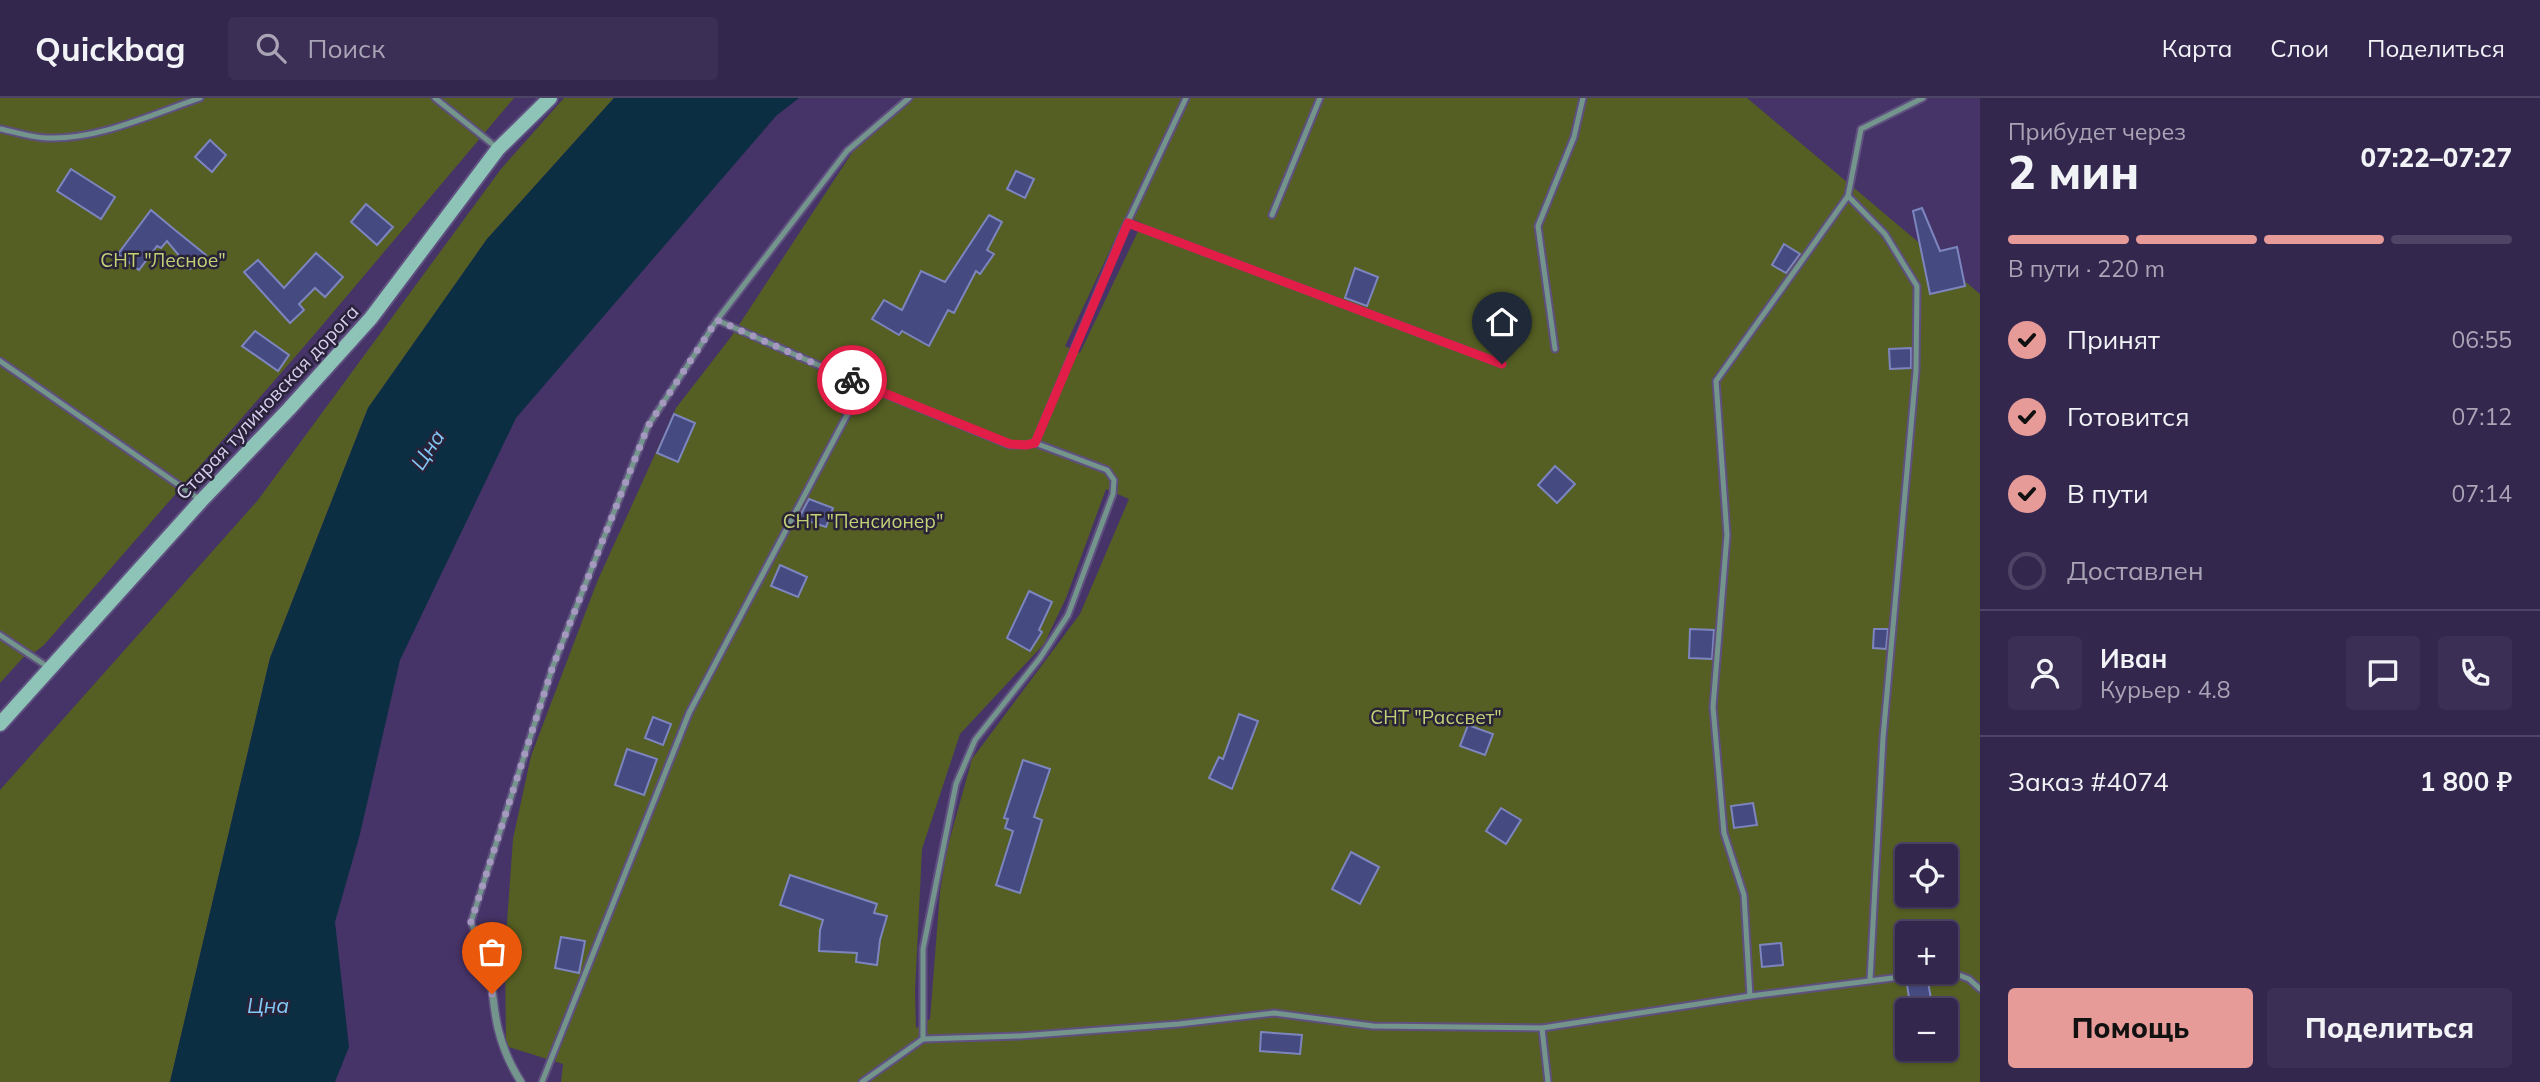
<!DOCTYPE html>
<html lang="ru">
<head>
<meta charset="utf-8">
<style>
	:root { --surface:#34274e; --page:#3c2f55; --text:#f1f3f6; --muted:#a9a5b6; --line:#4e4466; --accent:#e69b98 }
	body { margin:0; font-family:Mulish,sans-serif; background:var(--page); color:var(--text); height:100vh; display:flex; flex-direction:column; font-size:26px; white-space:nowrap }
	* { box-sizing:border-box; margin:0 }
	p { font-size:23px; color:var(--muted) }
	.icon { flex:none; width:38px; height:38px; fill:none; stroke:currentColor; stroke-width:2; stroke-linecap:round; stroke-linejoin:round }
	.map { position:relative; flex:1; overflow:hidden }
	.sheet { display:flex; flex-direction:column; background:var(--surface); width:560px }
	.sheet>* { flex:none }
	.fabs { position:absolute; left:1895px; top:746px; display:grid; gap:14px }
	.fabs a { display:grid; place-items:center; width:63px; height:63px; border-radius:7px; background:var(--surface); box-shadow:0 2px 5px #0004,0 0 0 2px var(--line); font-size:35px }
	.pin { position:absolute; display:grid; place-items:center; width:60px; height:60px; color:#fff; margin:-72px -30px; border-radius:50% 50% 50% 0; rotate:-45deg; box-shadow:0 0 7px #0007 }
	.pin .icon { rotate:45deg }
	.courier { position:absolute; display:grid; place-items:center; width:70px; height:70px; margin:-35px; border:5px solid #e11d48; border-radius:50%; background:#fff; color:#222; box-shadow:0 2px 9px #0007 }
	.overview em { font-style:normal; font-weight:800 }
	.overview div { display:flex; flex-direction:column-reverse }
	.overview { display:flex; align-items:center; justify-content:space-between; height:119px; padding:0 28px }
	h1 { font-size:46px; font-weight:800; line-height:52px }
	.bar { display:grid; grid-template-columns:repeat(4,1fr); gap:10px 7px; align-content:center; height:84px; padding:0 28px }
	.bar i { height:9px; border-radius:5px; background:var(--line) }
	.bar .active { background:var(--accent) }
	.bar p { grid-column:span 4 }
	.line { display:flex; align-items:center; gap:18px; padding:0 28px; border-top:2px solid var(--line) }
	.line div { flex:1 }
	.round { display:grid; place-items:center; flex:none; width:74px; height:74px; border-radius:7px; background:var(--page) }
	ol { padding:0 28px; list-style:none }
	li { display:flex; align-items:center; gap:21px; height:77px }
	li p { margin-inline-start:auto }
	li .icon { padding:7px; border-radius:50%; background:var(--accent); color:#111; stroke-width:4 }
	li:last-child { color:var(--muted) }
	li i { width:38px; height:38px; border:4px solid var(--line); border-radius:50% }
	.action { display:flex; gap:14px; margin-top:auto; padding:14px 28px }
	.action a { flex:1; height:80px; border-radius:7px; background:var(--accent); color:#111; font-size:28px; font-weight:800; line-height:80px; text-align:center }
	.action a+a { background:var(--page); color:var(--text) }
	header { display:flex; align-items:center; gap:42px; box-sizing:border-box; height:98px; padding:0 35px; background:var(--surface); border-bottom:2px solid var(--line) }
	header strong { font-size:33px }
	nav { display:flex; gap:38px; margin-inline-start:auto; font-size:24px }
	.search { width:490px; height:63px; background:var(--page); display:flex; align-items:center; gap:18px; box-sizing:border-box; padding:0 24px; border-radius:7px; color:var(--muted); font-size:26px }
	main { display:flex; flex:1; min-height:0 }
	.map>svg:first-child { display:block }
</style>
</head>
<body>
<header>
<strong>Quickbag</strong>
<div class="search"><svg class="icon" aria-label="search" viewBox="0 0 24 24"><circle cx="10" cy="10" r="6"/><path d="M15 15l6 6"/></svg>Поиск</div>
<nav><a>Карта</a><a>Слои</a><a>Поделиться</a></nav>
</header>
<main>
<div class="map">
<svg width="1980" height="984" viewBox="0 0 1980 984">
	<rect width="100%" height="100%" fill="#463468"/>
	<g fill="#555f23" fill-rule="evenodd">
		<polygon points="0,0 514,0 308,244 44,547 35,554 30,552 0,585"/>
		<polygon points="564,0 614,0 487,141 368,310 270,560 170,984 0,984 0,692 258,402 501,71"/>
		<path d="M907,0H1747L1980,196V984H561L563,966L506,948L505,852L513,741L531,658L597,484L676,310L731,239L865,35ZM1126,118L1142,125L1080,255L1065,248ZM1106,391L1129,401L1080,516L972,661L947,751L940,794L930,921L916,930L915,893L922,751L960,636L1044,546L1066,500ZM1908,758H1946V796H1908ZM1908,835H1946V873H1908ZM1908,912H1946V950H1908Z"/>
	</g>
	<polygon fill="#0b2e42" points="614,0 799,0 776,18 516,320 400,562 360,736 335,824 349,949 335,984 170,984 270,560 368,310 487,141"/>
	<g fill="#454b81" stroke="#7d85bf" stroke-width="2">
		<polygon points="210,42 226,57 212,74 195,59"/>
		<polygon points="71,71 115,99 101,121 57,93"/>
		<polygon points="1016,73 1034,81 1025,100 1007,91"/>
		<polygon points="366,106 393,129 377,147 351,124"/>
		<polygon points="1922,110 1940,153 1957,149 1965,188 1930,196 1913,113"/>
		<polygon points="151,112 175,132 206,157 190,171 167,143 161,150 157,148 139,172 118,156"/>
		<polygon points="989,117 1002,124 987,152 994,156 980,176 976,173 954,215 948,212 929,248 902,233 899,237 872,221 884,202 902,212 921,173 945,184"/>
		<polygon points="1784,146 1800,156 1786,175 1772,167"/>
		<polygon points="316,155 343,179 325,199 315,190 299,206 304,212 290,225 244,174 258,162 284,190"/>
		<polygon points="1355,170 1378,179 1367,208 1345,200"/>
		<polygon points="255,233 289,257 278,273 242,248"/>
		<polygon points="1911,250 1911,270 1890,271 1889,251"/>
		<polygon points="674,316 695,325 678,364 657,355"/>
		<polygon points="1555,368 1575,386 1557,405 1538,387"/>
		<polygon points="809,401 833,410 826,429 799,420"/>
		<polygon points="780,467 807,479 798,499 771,488"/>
		<polygon points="1029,493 1052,504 1039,532 1042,534 1030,553 1007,540"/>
		<polygon points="1690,531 1714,532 1712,561 1689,560"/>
		<polygon points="1874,531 1888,531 1886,551 1873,550"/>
		<polygon points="1239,616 1258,623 1232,691 1209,680 1219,659 1223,661"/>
		<polygon points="653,619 671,626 663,647 645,640"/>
		<polygon points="1468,627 1493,636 1485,657 1460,648"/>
		<polygon points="627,651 657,661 644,697 615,687"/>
		<polygon points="1023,662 1050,671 1034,719 1042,722 1020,795 996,787 1013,733 1005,730 1008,721 1004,720"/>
		<polygon points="1753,705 1757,727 1734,730 1731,708"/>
		<polygon points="1501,710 1521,722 1506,746 1486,733"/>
		<polygon points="1351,754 1379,769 1360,806 1332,791"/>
		<polygon points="790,777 877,806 874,815 887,818 880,842 877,867 856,864 857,855 819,853 820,832 823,822 780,807"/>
		<polygon points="561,839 585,843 579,875 555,870"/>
		<polygon points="1781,845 1783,867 1762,869 1760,847"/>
		<polygon points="1928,884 1933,912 1911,912 1907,887"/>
		<polygon points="1261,934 1302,937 1300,956 1260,953"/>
	</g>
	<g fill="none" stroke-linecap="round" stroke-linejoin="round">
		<defs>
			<g id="lane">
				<polyline points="435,0 496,49"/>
				<path d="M0,31C16,34 32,40 48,40C98,42 153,16 200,0"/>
				<polyline points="1848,98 1885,136 1917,188 1916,273 1883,640 1870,882"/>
				<polyline points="1272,117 1320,0"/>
				<polyline points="1128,125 1502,266"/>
				<polyline points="717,222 863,287"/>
				<polyline points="1555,251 1538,128 1574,39 1583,0"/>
				<polyline points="0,263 199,401"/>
				<polyline points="0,537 48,569"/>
				<polyline points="491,877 471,824 553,568 648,328 717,222 847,53 909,0"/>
				<polyline points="1750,898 1744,797 1724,735 1713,609 1727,437 1716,283 1848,98 1861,31 1923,0"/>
				<polyline points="1542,930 1548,984"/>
				<polyline points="923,941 1020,938 1179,926 1274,915 1373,928 1542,930 1750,898 1948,873 1969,881 1980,891"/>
				<polyline points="542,984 689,615 863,287 1010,347 1026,347 1035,345 1122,136 1186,0"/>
				<polyline points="862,984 923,941 923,851 956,686 975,642 1040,560 1068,517 1113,396 1114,382 1107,372 1035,345"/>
			</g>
			<path id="street" d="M491,877C494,918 498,948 521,984"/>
			<polyline id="secondary" points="0,626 201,403 289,311 371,220 498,51 550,0"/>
		</defs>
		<use href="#lane" stroke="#605080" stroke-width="9"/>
		<use href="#street" stroke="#605080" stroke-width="10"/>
		<use href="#secondary" stroke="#605080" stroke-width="18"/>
		<use href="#lane" stroke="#73958c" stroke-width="5"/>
		<use href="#street" stroke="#73958c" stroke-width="7"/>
		<use href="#secondary" stroke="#8dc4b7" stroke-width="14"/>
	</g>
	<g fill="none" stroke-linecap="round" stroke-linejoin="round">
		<polyline stroke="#a599c0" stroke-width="7" stroke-dasharray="0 12.6" points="492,896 491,877 471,824 553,568 648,328 717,222 852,282"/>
		<polyline stroke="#e11d48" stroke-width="9" points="852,282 1010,346 1026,347 1035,345 1128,125 1502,266"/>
	</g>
	<g text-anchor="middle" stroke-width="5" stroke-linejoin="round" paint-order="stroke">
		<g font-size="19" fill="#c1d276" stroke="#292239">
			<text x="163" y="169">СНТ "Лесное"</text>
			<text x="863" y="430">СНТ "Пенсионер"</text>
			<text x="1436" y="626">СНТ "Рассвет"</text>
		</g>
		<g font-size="19" fill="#d8d0f0" stroke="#292239">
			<text transform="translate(267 304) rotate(-47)" y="7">Старая тулиновская дорога</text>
		</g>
		<g font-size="21" font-style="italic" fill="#82c9f5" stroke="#292239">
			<text transform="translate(428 352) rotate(-57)" y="7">Цна</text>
			<text x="268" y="915">Цна</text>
		</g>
	</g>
</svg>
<div class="fabs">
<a><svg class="icon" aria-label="locate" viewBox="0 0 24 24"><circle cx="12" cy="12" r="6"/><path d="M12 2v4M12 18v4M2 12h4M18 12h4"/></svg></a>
<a>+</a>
<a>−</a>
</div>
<div class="pin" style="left:492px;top:896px;background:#ea580c"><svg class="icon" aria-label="bag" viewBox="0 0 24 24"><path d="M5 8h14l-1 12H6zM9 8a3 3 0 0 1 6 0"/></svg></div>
<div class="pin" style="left:1502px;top:266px;background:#1f2937"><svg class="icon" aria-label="home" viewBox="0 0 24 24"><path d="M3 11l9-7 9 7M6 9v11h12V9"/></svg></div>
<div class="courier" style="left:852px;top:282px"><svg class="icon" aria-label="bike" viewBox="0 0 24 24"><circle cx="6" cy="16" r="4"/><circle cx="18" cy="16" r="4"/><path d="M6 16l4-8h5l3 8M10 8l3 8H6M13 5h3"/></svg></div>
</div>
<section class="sheet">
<div class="overview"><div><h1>2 мин</h1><p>Прибудет через</p></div><em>07:22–07:27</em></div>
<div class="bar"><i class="active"></i><i class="active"></i><i class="active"></i><i></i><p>В пути · 220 m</p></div>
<ol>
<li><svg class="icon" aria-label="check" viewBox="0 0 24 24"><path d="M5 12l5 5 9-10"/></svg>Принят<p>06:55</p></li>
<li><svg class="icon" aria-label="check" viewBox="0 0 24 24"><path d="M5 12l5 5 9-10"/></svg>Готовится<p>07:12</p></li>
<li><svg class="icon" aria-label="check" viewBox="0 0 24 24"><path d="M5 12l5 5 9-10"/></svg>В пути<p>07:14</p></li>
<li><i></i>Доставлен</li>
</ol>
<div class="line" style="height:126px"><a class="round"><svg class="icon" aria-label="person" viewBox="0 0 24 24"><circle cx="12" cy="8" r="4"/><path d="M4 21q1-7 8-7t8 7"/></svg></a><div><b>Иван</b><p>Курьер · 4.8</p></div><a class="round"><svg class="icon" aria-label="chat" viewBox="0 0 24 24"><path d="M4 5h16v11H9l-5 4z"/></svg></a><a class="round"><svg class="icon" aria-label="phone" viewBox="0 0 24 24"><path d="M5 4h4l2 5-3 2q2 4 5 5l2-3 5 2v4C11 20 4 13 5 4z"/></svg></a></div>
<div class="line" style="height:91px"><div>Заказ #4074</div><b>1 800 ₽</b></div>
<div class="action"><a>Помощь</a><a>Поделиться</a></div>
</section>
</main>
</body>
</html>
